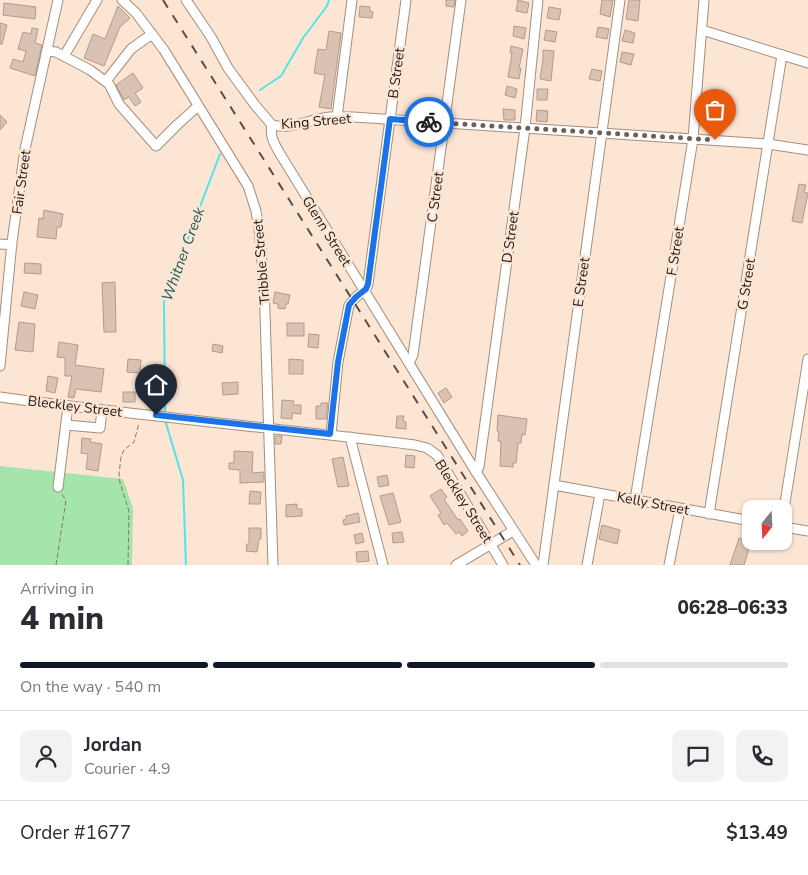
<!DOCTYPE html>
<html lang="en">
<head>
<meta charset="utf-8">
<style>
	:root { --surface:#fff; --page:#f2f2f3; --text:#2b2b33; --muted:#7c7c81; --line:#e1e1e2; --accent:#111827 }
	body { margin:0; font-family:"Nunito Sans",sans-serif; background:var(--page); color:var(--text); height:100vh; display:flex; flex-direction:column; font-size:19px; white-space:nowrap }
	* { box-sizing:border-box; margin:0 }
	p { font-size:16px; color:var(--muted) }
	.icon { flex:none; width:28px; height:28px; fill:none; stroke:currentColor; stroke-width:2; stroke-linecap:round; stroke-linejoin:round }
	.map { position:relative; height:565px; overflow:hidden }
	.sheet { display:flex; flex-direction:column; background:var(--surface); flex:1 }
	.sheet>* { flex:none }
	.needle { width:32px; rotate:198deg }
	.controls { position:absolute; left:742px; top:500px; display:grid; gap:10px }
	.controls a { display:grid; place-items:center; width:50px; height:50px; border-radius:10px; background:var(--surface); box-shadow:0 1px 4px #0004; font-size:25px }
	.pin { position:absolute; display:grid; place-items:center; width:42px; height:42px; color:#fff; margin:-51px -21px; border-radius:50% 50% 50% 0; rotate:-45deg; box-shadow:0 0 5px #0007 }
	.pin .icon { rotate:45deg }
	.courier { position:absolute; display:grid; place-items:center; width:50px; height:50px; margin:-25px; border:4px solid #1a73e8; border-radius:50%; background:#fff; color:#222; box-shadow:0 1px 6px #0007 }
	.summary em { font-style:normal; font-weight:800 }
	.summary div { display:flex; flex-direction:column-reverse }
	.summary { display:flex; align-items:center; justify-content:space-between; height:85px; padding:0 20px }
	h1 { font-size:32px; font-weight:800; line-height:38px }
	.bar { display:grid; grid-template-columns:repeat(4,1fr); gap:8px 5px; align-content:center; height:60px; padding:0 20px }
	.bar i { height:6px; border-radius:4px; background:var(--line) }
	.bar .current { background:var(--accent) }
	.bar p { grid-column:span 4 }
	.line { display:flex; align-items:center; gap:12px; padding:0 20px; border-top:1px solid var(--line) }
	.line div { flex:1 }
	.round { display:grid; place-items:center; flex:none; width:52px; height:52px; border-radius:10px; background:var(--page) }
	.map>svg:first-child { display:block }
</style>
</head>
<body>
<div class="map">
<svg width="808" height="565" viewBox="0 0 808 565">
	<rect width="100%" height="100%" fill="#fde5d4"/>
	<polygon fill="#a5e4ab" points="0,466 123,479 133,508 132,565 0,565"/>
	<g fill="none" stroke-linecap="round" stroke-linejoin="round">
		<g stroke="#51e5e5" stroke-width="2">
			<polyline points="260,90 281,76 303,38 327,6 329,0"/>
			<polyline points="165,413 164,302 220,154"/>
			<polyline points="165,420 183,480 186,565"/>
		</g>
	</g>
	<g fill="#d9c2b1" stroke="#b29b8b">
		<polygon points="446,0 455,0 454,7 446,6"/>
		<polygon points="518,0 529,3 527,13 516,11"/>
		<polygon points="602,0 613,0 610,17 600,14"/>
		<polygon points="629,0 640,0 638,21 626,19"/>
		<polygon points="4,3 36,7 35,19 3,15"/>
		<polygon points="118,6 130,18 120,27 104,66 84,58 93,34 105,39"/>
		<polygon points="360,6 370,7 370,11 373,12 372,18 359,17"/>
		<polygon points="549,7 561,9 559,20 547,18"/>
		<polygon points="0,23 7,25 2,44 0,44"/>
		<polygon points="514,26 526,28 524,39 513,36"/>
		<polygon points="598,27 609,29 607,39 596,37"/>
		<polygon points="32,28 38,29 35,43 42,45 35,76 10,68 13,59 23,62 26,51 18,49 23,32 31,34"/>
		<polygon points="546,30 557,32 555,42 544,40"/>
		<polygon points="625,30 635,33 633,43 622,41"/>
		<polygon points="329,31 341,33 331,109 319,107 325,75 314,73 318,49 326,50"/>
		<polygon points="511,46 523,49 519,68 521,68 519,79 508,77 512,53 510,53"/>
		<polygon points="543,50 554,51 551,81 540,79 543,60"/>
		<polygon points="622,52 634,54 631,65 620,62"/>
		<polygon points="592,69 602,71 600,81 589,79"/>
		<polygon points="133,73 143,88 135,93 141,102 135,106 129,97 124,100 116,85"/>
		<polygon points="507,86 517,89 515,98 505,95"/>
		<polygon points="537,89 548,89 547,100 537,100"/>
		<polygon points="503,109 515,110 515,120 504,120"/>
		<polygon points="537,110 548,111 547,122 536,121"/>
		<polygon points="0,115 7,122 0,130"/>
		<polygon points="799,184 806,185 804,192 808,193 802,223 792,221"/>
		<polygon points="44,210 63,214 61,227 57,227 56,239 37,237 39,218 43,219"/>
		<polygon points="25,263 41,264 41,274 24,273"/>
		<polygon points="115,282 116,332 104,332 102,283"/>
		<polygon points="24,292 38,295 35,309 21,306"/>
		<polygon points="275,292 290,295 288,304 286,304 285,309 278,308 278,304 273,303"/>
		<polygon points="19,322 35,324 33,352 15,350"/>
		<rect x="287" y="323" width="17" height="13"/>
		<polygon points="309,334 319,335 318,348 308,347"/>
		<polygon points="59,342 78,345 75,365 104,369 101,392 76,389 74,398 68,397 72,376 65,376 65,358 57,357"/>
		<polygon points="213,344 223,346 222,353 212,351"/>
		<polygon points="128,359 141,360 140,373 127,372"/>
		<polygon points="289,359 303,360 303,374 289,374"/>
		<polygon points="48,376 58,378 55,393 46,391"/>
		<polygon points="238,382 238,394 223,395 222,383"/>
		<polygon points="446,388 452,397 444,403 438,393"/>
		<rect x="123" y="392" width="12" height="10"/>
		<polygon points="282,400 294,401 293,405 301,405 301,414 292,413 292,419 281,418"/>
		<polygon points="321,403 328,403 326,419 316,419 316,406 321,406"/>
		<polygon points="498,415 527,419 525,435 522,434 521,443 518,443 516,463 513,463 513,467 500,466 501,441 498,441 499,431 497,431"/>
		<polygon points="397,416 404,416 403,421 406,422 406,429 396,428"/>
		<polygon points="275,436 282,436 281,444 275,444"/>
		<polygon points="82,438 91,439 90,442 102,444 98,471 86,469 88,454 81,453"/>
		<polygon points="234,451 253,452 252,473 264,472 264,482 240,483 240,470 229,469 229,463 234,463"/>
		<polygon points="406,455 415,456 414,468 405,467"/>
		<polygon points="343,457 349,486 338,487 332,459"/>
		<polygon points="387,475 389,485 379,487 377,477"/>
		<polygon points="441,489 447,497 444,499 458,520 460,519 468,531 462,536 459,532 456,534 447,523 444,525 438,515 441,513 430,496"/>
		<polygon points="250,491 261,492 260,504 249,504"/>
		<polygon points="393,493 401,522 389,525 380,496"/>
		<polygon points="297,504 297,509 302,509 302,516 286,517 286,505"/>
		<polygon points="358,513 360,522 344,525 343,520 346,519 346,516"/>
		<polygon points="602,525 620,530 617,544 599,539"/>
		<polygon points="249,528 261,528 261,539 259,539 257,552 246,551 247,544 249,544"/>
		<polygon points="402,532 404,542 393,543 392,533"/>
		<polygon points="362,533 364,542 356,544 354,535"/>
		<polygon points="739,538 751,542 744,565 730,565"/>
		<polygon points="368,551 369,561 357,562 356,552"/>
	</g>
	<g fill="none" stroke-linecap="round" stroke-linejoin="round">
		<defs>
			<g id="minor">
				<polyline points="122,0 136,13 164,50 248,186 256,211 259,230 264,282 273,565"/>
				<polyline points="186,0 211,37 228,68 255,105 272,125"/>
				<polyline points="702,30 808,63"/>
				<polyline points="47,51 56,52 90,70 109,84 119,104 156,146 177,125 198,106"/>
				<polyline points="64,56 97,0"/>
				<polyline points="106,81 131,49 152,34"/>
				<polyline points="337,117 352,0"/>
				<path d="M272,125C291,130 310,119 330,117C348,116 366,118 384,119L693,139L768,144L808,150"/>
				<path d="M272,125C269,137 276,147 282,157L476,472L536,565"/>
				<polyline points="0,244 12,245"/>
				<polyline points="409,363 413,355 461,0"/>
				<polyline points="0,366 12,242 25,149 58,0"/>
				<path d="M0,397C138,416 276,428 415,445L427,448L437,455L503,565"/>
				<polyline points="66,425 100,428 102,410"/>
				<polyline points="331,434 338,362 349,305 356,297 366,289 368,284 406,0"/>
				<polyline points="350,437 383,565"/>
				<polyline points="476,472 479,467 525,128 538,0"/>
				<polyline points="554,485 751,521"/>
				<polyline points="58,487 68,406"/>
				<polyline points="635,500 693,139 704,0"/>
				<polyline points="784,509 808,359"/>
				<polyline points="709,514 782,55"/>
				<polyline points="784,527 808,531"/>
				<polyline points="456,565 513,531"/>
				<polyline points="543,565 620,0"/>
				<polyline points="587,565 600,494"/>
				<polyline points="669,565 680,509"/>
			</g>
		</defs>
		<use href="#minor" stroke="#a48e7e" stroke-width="11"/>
		<g stroke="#87776c" stroke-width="1" stroke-dasharray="5 2.5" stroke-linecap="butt">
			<polyline points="56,565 66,500 61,493"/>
			<polyline points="128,565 129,511 120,483 119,474 121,457 124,450 134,442 139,423"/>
		</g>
		<use href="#minor" stroke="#fff" stroke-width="9"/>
		<polyline stroke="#5b4e46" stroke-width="2" stroke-dasharray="9 9" stroke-linecap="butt" points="163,0 520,565"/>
	</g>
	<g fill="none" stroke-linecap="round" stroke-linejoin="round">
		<polyline stroke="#6f6057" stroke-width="5" stroke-dasharray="0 9" points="429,122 715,140"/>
		<polyline stroke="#1a73e8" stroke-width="6" points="156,415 330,434 338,362 349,305 356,297 366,289 368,284 390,119 429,122"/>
	</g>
	<g text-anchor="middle" stroke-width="5" stroke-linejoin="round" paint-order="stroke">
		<g font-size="14" fill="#221913" stroke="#fde5d4">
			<text transform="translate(396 73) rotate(-82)" y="5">B Street</text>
			<text transform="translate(316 121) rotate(-5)" y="5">King Street</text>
			<text transform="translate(21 182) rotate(-82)" y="5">Fair Street</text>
			<text transform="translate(435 197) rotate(-82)" y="5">C Street</text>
			<text transform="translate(327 231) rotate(58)" y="5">Glenn Street</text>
			<text transform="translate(510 237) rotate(-82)" y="5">D Street</text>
			<text transform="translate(675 251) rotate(-81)" y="5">F Street</text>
			<text transform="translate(261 262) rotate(-95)" y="5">Tribble Street</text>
			<text transform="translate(581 282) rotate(-82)" y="5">E Street</text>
			<text transform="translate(746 284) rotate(-81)" y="5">G Street</text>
			<text transform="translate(75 406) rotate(7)" y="5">Bleckley Street</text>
			<text transform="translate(464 501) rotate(58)" y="5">Bleckley Street</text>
			<text transform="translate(653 503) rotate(11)" y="5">Kelly Street</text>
		</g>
		<g font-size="15" font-style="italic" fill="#205c5c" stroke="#fde5d4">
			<text transform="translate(183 254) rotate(-70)" y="5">Whitner Creek</text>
		</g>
	</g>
</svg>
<div class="controls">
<a><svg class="needle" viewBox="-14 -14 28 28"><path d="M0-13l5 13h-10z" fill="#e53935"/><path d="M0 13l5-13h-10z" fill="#7c7c81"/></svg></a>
</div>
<div class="pin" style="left:715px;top:140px;background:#ea580c"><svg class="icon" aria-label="bag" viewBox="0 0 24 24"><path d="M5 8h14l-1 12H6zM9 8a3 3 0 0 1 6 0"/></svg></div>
<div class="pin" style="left:156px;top:415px;background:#1f2937"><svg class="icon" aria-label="home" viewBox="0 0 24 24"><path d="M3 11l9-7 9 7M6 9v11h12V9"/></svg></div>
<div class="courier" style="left:429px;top:122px"><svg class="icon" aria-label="bike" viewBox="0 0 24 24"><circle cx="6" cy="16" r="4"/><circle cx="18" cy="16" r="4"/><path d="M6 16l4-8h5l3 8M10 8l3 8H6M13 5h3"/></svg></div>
</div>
<section class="sheet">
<div class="summary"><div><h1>4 min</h1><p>Arriving in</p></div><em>06:28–06:33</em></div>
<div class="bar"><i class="current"></i><i class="current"></i><i class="current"></i><i></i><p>On the way · 540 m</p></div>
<div class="line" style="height:90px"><a class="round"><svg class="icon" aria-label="person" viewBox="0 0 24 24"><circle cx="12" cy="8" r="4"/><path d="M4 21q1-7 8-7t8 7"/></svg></a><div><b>Jordan</b><p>Courier · 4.9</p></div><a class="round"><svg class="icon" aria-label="chat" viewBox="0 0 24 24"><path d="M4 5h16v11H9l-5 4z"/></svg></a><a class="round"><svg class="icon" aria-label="phone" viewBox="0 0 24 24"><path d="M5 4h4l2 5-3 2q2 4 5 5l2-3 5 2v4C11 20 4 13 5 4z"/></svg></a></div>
<div class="line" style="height:65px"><div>Order #1677</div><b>$13.49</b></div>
</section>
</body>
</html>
